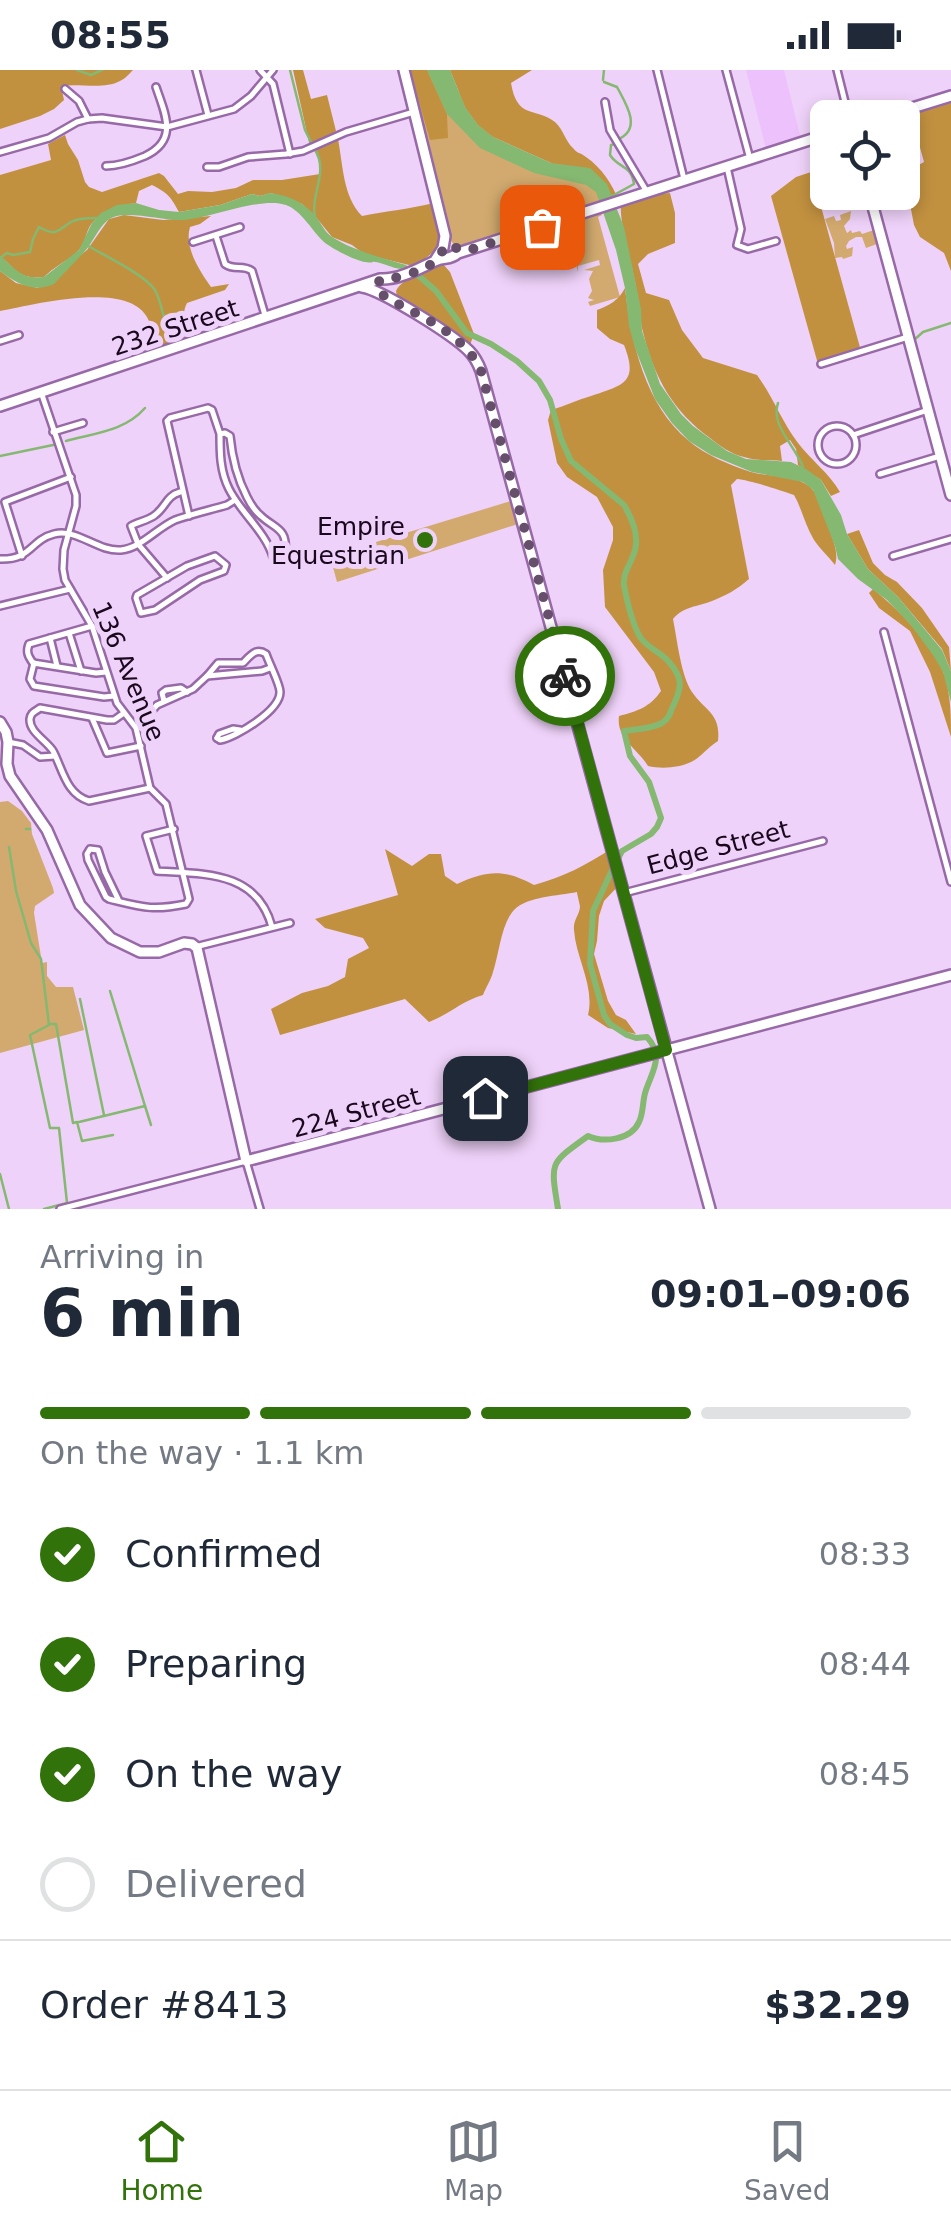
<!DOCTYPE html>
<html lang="en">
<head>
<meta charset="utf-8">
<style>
	:root { --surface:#fff; --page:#f6f6f7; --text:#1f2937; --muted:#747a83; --line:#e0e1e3; --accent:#32720a }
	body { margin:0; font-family:"DejaVu Sans",sans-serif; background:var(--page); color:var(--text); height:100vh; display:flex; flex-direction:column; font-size:38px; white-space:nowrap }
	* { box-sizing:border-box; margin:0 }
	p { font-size:32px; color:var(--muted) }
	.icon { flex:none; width:55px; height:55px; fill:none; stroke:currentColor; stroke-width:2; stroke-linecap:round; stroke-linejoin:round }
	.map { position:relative; height:1139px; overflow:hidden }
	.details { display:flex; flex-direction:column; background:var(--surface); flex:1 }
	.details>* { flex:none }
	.buttons { position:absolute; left:810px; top:30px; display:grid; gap:20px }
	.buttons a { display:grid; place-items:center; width:110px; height:110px; border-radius:15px; background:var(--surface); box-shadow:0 5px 15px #0003; font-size:50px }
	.pin { position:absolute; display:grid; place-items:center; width:85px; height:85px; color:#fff; margin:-42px; border-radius:20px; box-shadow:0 5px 15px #0006 }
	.courier { position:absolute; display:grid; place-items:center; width:100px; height:100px; margin:-50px; border:8px solid #32720a; border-radius:50%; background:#fff; color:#222; box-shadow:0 2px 12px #0007 }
	.overview em { font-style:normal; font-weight:700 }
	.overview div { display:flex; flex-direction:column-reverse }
	.overview { display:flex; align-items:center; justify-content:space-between; height:170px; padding:0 40px }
	h1 { font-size:65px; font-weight:700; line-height:75px }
	.bar { display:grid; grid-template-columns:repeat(4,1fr); gap:15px 10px; align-content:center; height:120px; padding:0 40px }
	.bar i { height:12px; border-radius:8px; background:var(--line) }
	.bar .current { background:var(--accent) }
	.bar p { grid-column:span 4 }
	.line { display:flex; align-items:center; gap:25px; padding:0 40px; border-top:2px solid var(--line) }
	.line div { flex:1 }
	ol { padding:0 40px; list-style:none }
	li { display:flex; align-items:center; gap:30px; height:110px }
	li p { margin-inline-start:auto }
	li .icon { padding:10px; border-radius:50%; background:var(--accent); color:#fff; stroke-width:4 }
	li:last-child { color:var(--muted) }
	li i { width:55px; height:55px; border:5px solid var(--line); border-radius:50% }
	.status { display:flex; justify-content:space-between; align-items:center; height:70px; padding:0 50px; background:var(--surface); direction:ltr }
	.status svg { height:28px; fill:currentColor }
	.menu { display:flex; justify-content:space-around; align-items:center; height:140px; border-top:2px solid var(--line); background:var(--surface); font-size:28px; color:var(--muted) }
	.menu a { display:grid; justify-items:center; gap:5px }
	.menu .current { color:var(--accent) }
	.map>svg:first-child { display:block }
</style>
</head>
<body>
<div class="status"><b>08:55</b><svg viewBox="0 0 49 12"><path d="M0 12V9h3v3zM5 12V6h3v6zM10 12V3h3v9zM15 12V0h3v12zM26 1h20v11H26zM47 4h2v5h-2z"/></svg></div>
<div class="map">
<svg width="951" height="1139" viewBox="0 0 951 1139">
	<rect width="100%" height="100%" fill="#efd2f9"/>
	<polygon fill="#edc2fc" points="746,0 784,0 801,69 766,79"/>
	<g fill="#d2aa6f">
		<polygon points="409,0 450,0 456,18 493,67 613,129 462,178 454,175 447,165 448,159"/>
		<polygon points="851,141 850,149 844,156 847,163 851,160 852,163 860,161 862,164 874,160 877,174 866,178 862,167 856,167 849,171 846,176 847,179 853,177 852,186 843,189 842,187 835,188 834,173 825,149 834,146 836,151 841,150 840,145"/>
		<polygon points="600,142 602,145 598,147 620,227 590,236 588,232 594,230 588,228 592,221 589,209 593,201 584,200 600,195 599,190 578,196 578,202 567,158 534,168 534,171 533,167"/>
		<polygon points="511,431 518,454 337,512 330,486"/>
		<polygon points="8,731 22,741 31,753 32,764 53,818 54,823 35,836 34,843 42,893 47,892 47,906 56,917 73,917 84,960 0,983 0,732"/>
	</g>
	<g fill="#c29140">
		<path d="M0,0H133C129,4 125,9 120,11C103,20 80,13 61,16L64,30L54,39L40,46L0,59Z"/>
		<polygon points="293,0 303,0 311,29 327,25 336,61 310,77"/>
		<polygon points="410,0 427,0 447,44 448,68 430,70"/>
		<path d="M450,0H532L511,13C517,50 536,37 555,52C564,60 565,71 573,78C579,85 578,81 586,87C602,98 612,114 619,131L614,132L551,93L493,67L478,55L465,37Z"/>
		<polygon points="951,32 951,201 944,183 920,167 914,155 904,103 924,92 911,45"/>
		<path d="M65,65L68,74L78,90L85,112L89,117L102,122L159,103L164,106L178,124L188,121L212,122L236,118L253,110H282L320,104V93L314,80L327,72L338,69C343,95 343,127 362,146C386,141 410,139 434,133C442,170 448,176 413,196L364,184L352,175L332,167L315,146L302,134L271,123L260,126L252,124L220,135L179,142C170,126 169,124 152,115L139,121L136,133C121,135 103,140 92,153C85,162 86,174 77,182C67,191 54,197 44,207C19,210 16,199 0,186V105L51,90L48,74Z"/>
		<polygon points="811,102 812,115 810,118 817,122 861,281 818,294 771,126 796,107"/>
		<path d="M670,123L675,143V173L648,184L638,194L646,223L669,230L682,260L703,288L757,305C773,327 782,352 798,373C811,390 830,404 840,422L831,426L821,410L798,395L796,379L790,370L780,376L782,391C770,390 755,391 744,387C731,384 720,376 710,368C674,342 655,309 644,266C639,249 639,230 635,212C632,195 619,150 621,136L658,124Z"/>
		<path d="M124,145L163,150L211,146L200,154L190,157C184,177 199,200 211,217L229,214L225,220L187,233C181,245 185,255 191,267L155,279C153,270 152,257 148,249C130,209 32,235 0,241V201L16,213L38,218L87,180L109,149Z"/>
		<path d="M442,193L450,202L474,264L470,275L397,227L396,221C404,206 427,202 442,193Z"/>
		<path d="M625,218C631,272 645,335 689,371C705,385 730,395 751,402C769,407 796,404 810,417C820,426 824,445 829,458C833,471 839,482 835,495C828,486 820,479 814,470C805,455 802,439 794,425C780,420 749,410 737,409L731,415L749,509C738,519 725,526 712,531C697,537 684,536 673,549C677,569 681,606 692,622C705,641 721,643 718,671C708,677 700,688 691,692C679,698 661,699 648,696C637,678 616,669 619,646C638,641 650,637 661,621L654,602L605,537L603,500L613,470V457L597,427L567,407L557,393L548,350L551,340C565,336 577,330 591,326C623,315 639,313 624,275L610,269L597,258V240C610,235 618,231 625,218Z"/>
		<polygon points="859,460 873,493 885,505 897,512 922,538 949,577 951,601 942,579 898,527 868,499 847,464"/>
		<path d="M873,519C898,539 933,574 944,604C951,625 951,646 951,667L930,602L910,561L879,538L869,523Z"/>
		<path d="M612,778L621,813L604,831L599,846L597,871L594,884L608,931L616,945L626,950L636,964L608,958L588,945C595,916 576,889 574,860C573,850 579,846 580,837C580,835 577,824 577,822C558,826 528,826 514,840C501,854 499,885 493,902C491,910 486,917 483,925C460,932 450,944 429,952L405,929L280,965L271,939L302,923L328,916L345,907L348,889L369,878L363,868L325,858L315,849L398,825L385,779L412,796L429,784H441L445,806L457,814C488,800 504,799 534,815C563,807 587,795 612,778Z"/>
	</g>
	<g fill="#85b870">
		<polygon points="427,0 450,0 465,37 478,55 493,67 551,93 590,98 607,114 624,157 641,239 642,261 660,314 681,344 693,356 727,381 746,389 791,392 806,399 821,410 841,445 847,464 868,499 898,527 942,580 951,601 951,632 943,602 933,585 910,554 887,530 858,509 838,489 835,476 813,420 803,412 752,402 711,385 689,371 672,353 655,329 635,278 629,256 625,218 616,180 596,122 586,115 534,103 480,78 447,44"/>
		<path d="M270,123C291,126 305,133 317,148C322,155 325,162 332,167C352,180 382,188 406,195L409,198C397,201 392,196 380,193C366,190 379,194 365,192C356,191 331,178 324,172C312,161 302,141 286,135C261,126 210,149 182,150C162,151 123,138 108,150C98,158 93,172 85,181C75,192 64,203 54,214C33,223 17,214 0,201V186C16,198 20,210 44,207L79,180L92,153L101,143L117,135L136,133L159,140L179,142L220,135L252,124L260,126Z"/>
	</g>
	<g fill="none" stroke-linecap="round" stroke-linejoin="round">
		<g stroke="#85b870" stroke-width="2.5">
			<polyline points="77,0 91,5 102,0"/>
			<polyline points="290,0 305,60 312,74"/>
			<polyline points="603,10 604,0"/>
			<path d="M604,12L617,17C626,34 642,58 619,69"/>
			<path d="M612,126L634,114C631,94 619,99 610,85L611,75L615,74"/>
			<path d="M315,148C310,124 329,103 315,79"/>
			<path d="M88,176C105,186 144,204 155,220C160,229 162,241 165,251"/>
			<path d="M0,188L7,183L13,185L30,182L33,169L39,157C57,167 56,161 71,152C78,148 89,148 97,148"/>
			<polyline points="914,270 923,262 951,253"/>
			<path d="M778,333C770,355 796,377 803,397"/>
			<path d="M66,371C95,363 125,361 145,338"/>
			<polyline points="0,386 53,375"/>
			<polyline points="26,759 30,759"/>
			<polyline points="9,777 16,821 31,873 41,889 49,955 30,965 50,1058 59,1058 67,1133 44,1139"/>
			<polyline points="110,921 145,1036"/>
			<polyline points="80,929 104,1045"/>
			<polyline points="50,954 56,954 73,1053 77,1052 82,1071 113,1065"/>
			<polyline points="79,1052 145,1036 151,1055"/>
			<polyline points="0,1104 9,1139"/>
		</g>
		<path stroke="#85b870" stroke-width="6" d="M411,199L436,221L467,263L491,274L517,291L539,311L550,330L561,369L571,391L624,435C633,450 641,469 633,486C629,497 623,503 624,515C627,531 632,553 640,567C647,578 661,582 669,592C683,608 682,617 674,634C670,642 670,648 662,653C651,659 637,659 624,661L630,686L649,712L661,748L657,757L651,764L622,781L613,798L593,841L590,894L604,945L610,954L627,965L636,968L647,967C664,986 653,1000 646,1020C642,1031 644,1042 639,1052C631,1070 604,1073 588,1066C550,1094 550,1090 558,1139"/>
		<defs>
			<g id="street">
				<polyline points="196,0 208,45"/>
				<polyline points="260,0 273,14 290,84"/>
				<polyline points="657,0 684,109"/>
				<polyline points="726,0 750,89"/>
				<polyline points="837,0 849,48"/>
				<polyline points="65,19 79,31 88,49"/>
				<polyline points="605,32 610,60 647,122"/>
				<polyline points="0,82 49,68 77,52 88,49 102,48 167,57 234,39 251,26 273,0"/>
				<path d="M106,96C120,96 133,91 145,86C179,70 165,44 156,17"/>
				<polyline points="207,97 219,97 248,87 286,84 303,81 346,62 414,42"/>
				<polyline points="727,97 741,159 737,175 748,179 776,171"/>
				<path d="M216,166L225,194C234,201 243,194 252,201L265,245"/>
				<polyline points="193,172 240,157"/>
				<polyline points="0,271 19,265"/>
				<polyline points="821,294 908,267"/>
				<path d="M41,322L76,425V436L64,480L63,499L65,510L92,556L117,633L136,658L150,718L166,734L189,829L186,834C152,841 142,837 109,829L106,827L88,790L87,784L90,779L98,780L105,802L119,831"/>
				<circle cx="837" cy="375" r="19"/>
				<polyline points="53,362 83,353"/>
				<polyline points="853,365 928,340"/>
				<polyline points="880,404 940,386"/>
				<path d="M189,446L167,351L170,348L208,338L212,340L220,364L225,363L230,366C232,387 237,408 247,427C250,433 256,442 261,446C275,459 288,458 285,483L278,489L273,487C265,461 241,443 229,419C220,401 220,383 220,364"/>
				<polyline points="22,486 5,432 71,407"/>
				<polygon points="215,486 226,495 224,501 200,510 155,540 141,543 136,528 137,525 187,496"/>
				<polyline points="893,486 951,469"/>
				<path d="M0,489C32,490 30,470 54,464C77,458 98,482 121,480C141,478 157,458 175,450C192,444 210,440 227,435L235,430"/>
				<path d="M167,508L138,474L131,456C138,452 149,450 155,445C166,437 166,426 180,422"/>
				<polyline points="0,536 70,519"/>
				<path d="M92,556L29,574C26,582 28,586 33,593L96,603L106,602"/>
				<polyline points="884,562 951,812"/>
				<polyline points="69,563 81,601"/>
				<polyline points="50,568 57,596"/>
				<polyline points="34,593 30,609 34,616 104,627 114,626"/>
				<path d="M207,606L218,593H243C250,586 256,577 266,584C269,593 280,614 280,622C280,641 236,667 220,670L217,668"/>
				<polyline points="164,631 162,623 166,620 181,618 187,622"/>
				<path d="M124,643L114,650H107L40,638C35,642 31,642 30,649C29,662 47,671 53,681C63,700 66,724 89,731L150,718"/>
				<polyline points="92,648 107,683 141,676"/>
				<polyline points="137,657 157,635 193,619 207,606 262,601 270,598"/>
				<polyline points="217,668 219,664 233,659 240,660"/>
				<polyline points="8,672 23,675 40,687 55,686"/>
				<path d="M174,759L146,766L157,801C205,804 257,801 272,857"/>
				<polyline points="624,823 823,771"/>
				<polyline points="195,877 290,853"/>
				<polyline points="60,1139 246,1091 260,1139"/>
			</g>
			<g id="secondary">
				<polyline points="404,0 445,166 443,178 436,189"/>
				<polyline points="880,48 951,26"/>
				<polyline points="869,122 951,425"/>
				<path d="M362,217C382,220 453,265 469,281C475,287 478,293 481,301L710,1139"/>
				<path d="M0,336L380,209C399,210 418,199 435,191C445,186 449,191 458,183L828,64"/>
				<polyline points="0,652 6,662 8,672 7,694 10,706 47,760 80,835 111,868 140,882 159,882 184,873 192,874 197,878 246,1091 951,905"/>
			</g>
		</defs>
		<use href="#street" stroke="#976aa7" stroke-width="10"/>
		<use href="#secondary" stroke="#976aa7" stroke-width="14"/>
		<use href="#street" stroke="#fff" stroke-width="5"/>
		<use href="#secondary" stroke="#fff" stroke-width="9"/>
	</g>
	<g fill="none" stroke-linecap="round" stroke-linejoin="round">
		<path stroke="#654f6b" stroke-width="10" stroke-dasharray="0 18" d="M542,157L466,181L447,175C442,181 437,190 430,195C417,203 394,209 380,210L376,216C381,226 389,229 400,235C430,250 467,269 481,301L565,606"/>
		<polyline stroke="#32720a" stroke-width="12" points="485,1028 666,980 565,606"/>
	</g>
	<circle fill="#32720a" stroke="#efd2f9" stroke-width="4" cx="425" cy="470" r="10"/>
	<g text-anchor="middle" stroke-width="10" stroke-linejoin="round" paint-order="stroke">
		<g font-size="25" fill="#1a081f" stroke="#efd2f9">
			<text transform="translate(175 257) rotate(-18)" y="9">232 Street</text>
			<text transform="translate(129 601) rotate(67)" y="9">136 Avenue</text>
			<text transform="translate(718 777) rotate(-15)" y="9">Edge Street</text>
			<text transform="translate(356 1042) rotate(-15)" y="9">224 Street</text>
		</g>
		<g font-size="25" fill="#1a081f" stroke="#efd2f9" text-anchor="end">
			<text x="405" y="465">Empire<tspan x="405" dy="29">Equestrian</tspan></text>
		</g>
	</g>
</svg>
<div class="buttons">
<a><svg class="icon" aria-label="locate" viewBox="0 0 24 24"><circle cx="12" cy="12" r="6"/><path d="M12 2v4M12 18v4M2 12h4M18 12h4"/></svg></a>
</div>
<div class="pin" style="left:542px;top:157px;background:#ea580c"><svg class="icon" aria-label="bag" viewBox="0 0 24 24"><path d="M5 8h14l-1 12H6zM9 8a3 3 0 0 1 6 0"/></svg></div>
<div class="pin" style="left:485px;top:1028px;background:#1f2937"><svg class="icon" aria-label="home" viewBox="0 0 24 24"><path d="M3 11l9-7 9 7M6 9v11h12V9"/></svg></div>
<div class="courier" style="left:565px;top:606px"><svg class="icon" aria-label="bike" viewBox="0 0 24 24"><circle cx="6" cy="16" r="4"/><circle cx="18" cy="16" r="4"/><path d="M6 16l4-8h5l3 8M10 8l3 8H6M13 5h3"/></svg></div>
</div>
<section class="details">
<div class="overview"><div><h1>6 min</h1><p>Arriving in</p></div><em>09:01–09:06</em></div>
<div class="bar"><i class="current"></i><i class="current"></i><i class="current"></i><i></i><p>On the way · 1.1 km</p></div>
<ol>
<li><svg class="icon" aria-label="check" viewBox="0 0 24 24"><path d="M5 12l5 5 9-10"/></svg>Confirmed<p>08:33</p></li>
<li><svg class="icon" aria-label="check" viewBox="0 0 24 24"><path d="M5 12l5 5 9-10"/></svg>Preparing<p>08:44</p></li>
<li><svg class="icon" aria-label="check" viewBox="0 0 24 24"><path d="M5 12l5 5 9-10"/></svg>On the way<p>08:45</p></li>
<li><i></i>Delivered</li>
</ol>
<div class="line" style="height:130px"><div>Order #8413</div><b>$32.29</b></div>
</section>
<nav class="menu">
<a class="current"><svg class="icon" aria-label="home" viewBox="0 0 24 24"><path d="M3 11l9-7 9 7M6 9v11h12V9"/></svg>Home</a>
<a><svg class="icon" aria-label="map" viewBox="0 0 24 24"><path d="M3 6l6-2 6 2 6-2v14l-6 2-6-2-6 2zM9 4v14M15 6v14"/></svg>Map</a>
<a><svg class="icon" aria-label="saved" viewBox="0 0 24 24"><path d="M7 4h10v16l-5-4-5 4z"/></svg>Saved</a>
</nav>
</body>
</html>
